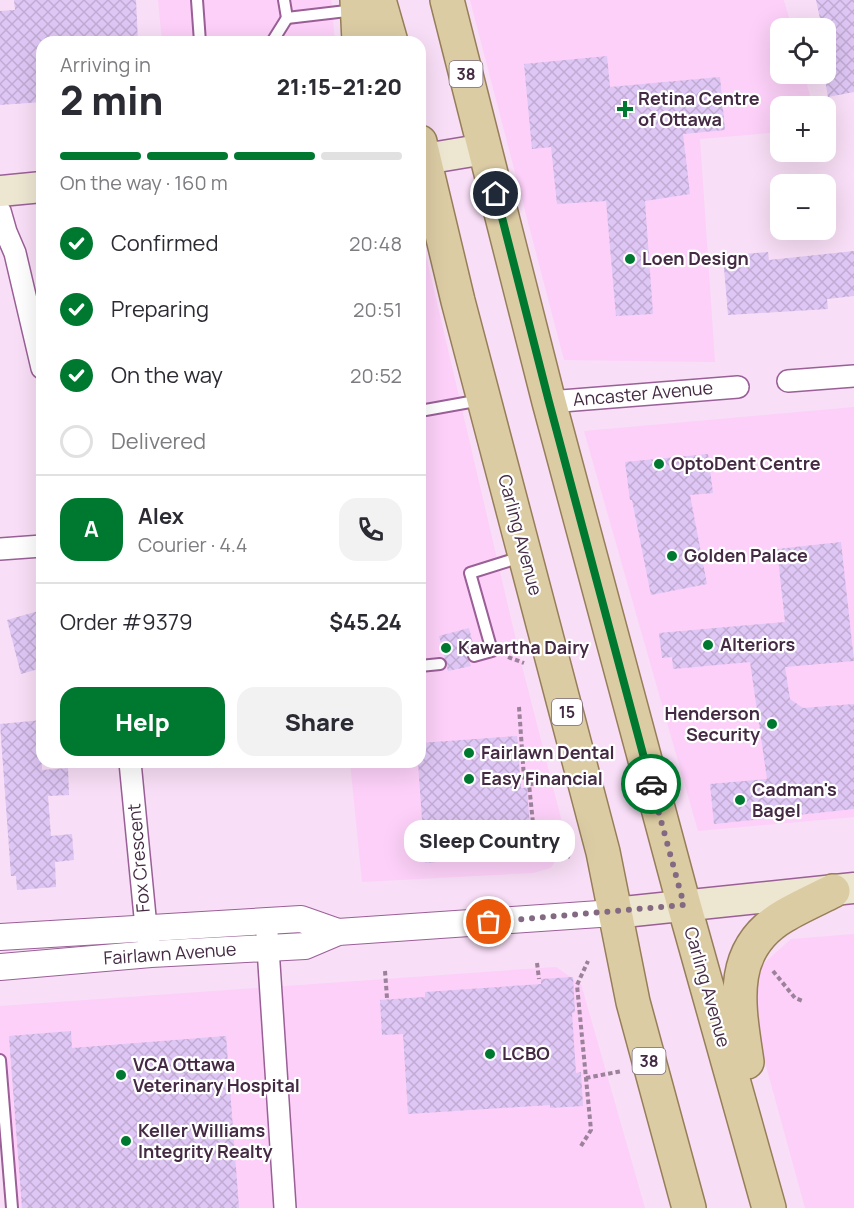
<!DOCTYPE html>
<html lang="en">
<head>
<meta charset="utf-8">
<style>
	:root { --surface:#fff; --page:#f2f2f3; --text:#2b2b33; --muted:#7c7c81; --line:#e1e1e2; --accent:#007930 }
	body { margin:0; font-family:Manrope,sans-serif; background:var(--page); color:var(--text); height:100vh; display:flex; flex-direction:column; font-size:22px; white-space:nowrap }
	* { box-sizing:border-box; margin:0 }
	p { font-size:20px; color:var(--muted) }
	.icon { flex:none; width:33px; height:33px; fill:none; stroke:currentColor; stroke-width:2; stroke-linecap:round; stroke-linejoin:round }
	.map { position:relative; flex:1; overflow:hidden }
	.sheet { position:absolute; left:36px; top:36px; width:390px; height:732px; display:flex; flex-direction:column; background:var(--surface); border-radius:18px; box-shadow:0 6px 24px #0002 }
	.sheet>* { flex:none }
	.buttons { position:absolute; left:770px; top:18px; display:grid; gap:12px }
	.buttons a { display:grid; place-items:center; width:66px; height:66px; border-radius:12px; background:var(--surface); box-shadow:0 6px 24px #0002; font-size:30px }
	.pin { position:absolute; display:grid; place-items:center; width:51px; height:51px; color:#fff; margin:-26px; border:3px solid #fff; border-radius:50%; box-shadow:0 2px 6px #0007 }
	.courier { position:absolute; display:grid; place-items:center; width:60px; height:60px; margin:-30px; border:4px solid #007930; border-radius:50%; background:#fff; color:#222; box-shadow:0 2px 8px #0007 }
	.bubble { position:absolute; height:42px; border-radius:18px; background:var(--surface); box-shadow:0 6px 24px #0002; font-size:20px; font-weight:800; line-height:42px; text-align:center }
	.head em { font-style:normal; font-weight:800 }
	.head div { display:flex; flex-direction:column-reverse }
	.head { display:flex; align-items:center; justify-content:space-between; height:102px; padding:0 24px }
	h1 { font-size:39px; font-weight:800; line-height:45px }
	.bar { display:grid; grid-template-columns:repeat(4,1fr); gap:9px 6px; align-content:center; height:72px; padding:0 24px }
	.bar i { height:8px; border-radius:4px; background:var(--line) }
	.bar .selected { background:var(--accent) }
	.bar p { grid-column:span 4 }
	.line { display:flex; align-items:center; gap:15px; padding:0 24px; border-top:2px solid var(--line) }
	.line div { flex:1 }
	.round { display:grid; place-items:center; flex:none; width:63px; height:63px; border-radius:18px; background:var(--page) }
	ol { padding:0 24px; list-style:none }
	li { display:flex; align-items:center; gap:18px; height:66px }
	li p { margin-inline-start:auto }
	li .icon { padding:6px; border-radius:50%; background:var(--accent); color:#fff; stroke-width:4 }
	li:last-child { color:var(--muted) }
	li i { width:33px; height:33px; border:3px solid var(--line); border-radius:50% }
	.cta { display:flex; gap:12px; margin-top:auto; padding:12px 24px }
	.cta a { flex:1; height:69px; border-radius:18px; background:var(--accent); color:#fff; font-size:24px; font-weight:800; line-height:69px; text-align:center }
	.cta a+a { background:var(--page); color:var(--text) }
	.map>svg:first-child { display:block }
</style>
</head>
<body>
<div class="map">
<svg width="854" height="1208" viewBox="0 0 854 1208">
	<defs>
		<pattern id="building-cross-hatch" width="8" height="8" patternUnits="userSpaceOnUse" patternTransform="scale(1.5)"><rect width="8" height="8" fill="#dfc7f5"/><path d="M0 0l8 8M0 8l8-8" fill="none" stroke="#c1abd3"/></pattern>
	</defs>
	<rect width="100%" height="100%" fill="#f8def6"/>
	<g fill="#fcd0f8">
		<polygon points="158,0 331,0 335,42 162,42"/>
		<polygon points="470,0 784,0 792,28 780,28 780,74 804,74 813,106 780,106 780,132 700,139 715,362 564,360"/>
		<polygon points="420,230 523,670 564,830 562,850 551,868 533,873 362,882 350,762 420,762"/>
		<polygon points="854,407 854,817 698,831 584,431"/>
		<polygon points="854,934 854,1208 805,1208 749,1004 762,965 791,939"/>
		<polygon points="556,967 581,984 645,1208 8,1208 0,1110 0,1006"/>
	</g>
	<g fill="url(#building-cross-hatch)">
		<polygon points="14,0 136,0 138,42 42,42 42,102 0,105 0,11 15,10"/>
		<polygon points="816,0 854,0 854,92 828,97 825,79 825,28 822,28"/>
		<polygon points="607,56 610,87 720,77 725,130 683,134 690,194 645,201 653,314 616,316 606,201 557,204 551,147 532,149 524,64"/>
		<polygon points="854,251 854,296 827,299 828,309 728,315 723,256 768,252 769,260"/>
		<polygon points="708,454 713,493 690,495 707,584 651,595 632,500 630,500 625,462"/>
		<polygon points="841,542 854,661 785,667 790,699 803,708 854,704 854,809 714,824 710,784 767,779 750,662 673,669 672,657 662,658 659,633 785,622 777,549"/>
		<polygon points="42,610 42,668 21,674 7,620"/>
		<polygon points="469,628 473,644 467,651 467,657 471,666 448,671 439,636"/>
		<polygon points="42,720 42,770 68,768 69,795 48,796 51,836 72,834 74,860 55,862 56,887 17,890 16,876 11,876 0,724"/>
		<polygon points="517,736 521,788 527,788 532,854 425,863 418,762 420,762 420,743"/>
		<polygon points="573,977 575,1012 572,1013 576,1073 581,1072 583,1106 550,1108 550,1105 408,1114 403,1034 382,1035 380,1000 425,997 425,992 541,984 541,979"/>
		<polygon points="71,1031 72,1048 226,1036 239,1208 22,1208 9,1036"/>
	</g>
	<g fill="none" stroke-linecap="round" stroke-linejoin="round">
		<defs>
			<g id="service">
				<polyline points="197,0 200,42"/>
				<polyline points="284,0 287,18 355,10"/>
				<polyline points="272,42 287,18"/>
				<polyline points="420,411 481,400"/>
				<polyline points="474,656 492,651 470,573 521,557"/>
				<polyline points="420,666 440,664"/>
				<polyline points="0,1060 12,1208"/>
			</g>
			<g id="minor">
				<polyline points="0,211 6,232 15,253 42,368"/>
				<polyline points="788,381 854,376"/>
				<polyline points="549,402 738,387"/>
				<polyline points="0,549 42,546"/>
				<polyline points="130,762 146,927 151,954"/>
				<polyline points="267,933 285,1208"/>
			</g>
			<g id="tertiary">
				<polyline points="0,937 301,919 338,932"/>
				<polyline points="0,967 151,954 305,946 338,932 614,913"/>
			</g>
			<g id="secondary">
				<polyline points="420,162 425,159 485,149"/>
				<polyline points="0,191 42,187"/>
				<polyline points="614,913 854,888"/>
			</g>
			<g id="primary">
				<polyline points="357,0 359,42"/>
				<polyline points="379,0 391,42"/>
				<polyline points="447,0 549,402 684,905 769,1208"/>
				<polyline points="420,142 458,301 603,852 633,1002 689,1208"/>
				<path d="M747,1062C739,1007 726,950 784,916C799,907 817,899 833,891"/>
			</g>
		</defs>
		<use href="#service" stroke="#9a5f97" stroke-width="14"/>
		<use href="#minor" stroke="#9a5f97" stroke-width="24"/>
		<use href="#tertiary" stroke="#9a5f97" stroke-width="28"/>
		<use href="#secondary" stroke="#9a5f97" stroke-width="33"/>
		<use href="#primary" stroke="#977e5a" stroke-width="36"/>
		<g stroke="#9b829a" stroke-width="4" stroke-dasharray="4.5 3" stroke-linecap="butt">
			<polyline points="508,657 524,663"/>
			<polyline points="519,707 524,778 529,784 535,843 570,857"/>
			<polyline points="529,784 555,782"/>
			<polyline points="537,963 539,979"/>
			<polyline points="385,971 387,998"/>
			<polyline points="773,971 795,998 803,1001"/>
			<polyline points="586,1078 622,1071"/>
			<polyline points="581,1146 591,1130 577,985 588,961"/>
		</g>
		<use href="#service" stroke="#fff" stroke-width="10"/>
		<use href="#minor" stroke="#fff" stroke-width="21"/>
		<use href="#tertiary" stroke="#fff" stroke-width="26"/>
		<use href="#secondary" stroke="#ede6d1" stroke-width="30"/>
		<use href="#primary" stroke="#dccca4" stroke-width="33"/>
	</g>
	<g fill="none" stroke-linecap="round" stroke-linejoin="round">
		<polyline stroke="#836a82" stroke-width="6" stroke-dasharray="0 10.8" points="489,922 684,905 651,784"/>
		<polyline stroke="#007930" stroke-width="8" points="496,194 549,402 651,784"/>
	</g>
	<g fill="#007930" stroke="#fff" stroke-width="2">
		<path d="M622 100h6v6h6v6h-6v6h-6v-6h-6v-6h6z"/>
		<circle cx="630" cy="259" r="6"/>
		<circle cx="659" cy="464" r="6"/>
		<circle cx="672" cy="556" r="6"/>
		<circle cx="708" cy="645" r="6"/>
		<circle cx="446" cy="648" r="6"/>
		<circle cx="772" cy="724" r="6"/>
		<circle cx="469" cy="753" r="6"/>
		<circle cx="469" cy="779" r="6"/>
		<circle cx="740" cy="800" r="6"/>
		<circle cx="490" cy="1054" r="6"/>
		<circle cx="121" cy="1075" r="6"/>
		<circle cx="126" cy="1141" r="6"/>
	</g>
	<g text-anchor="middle" stroke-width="4.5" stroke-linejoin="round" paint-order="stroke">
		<g fill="#fff" stroke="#7c6b7b" stroke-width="1.5">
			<rect x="449.5" y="61" width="33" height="26" rx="4.5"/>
			<rect x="552" y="699" width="30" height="26" rx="4.5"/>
			<rect x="632.5" y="1048" width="33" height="26" rx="4.5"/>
		</g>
		<g font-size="16" font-weight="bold" fill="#442b43">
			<text x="466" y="80">38</text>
			<text x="567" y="718">15</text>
			<text x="649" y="1067">38</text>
		</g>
		<g font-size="18" font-weight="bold" fill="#442b43" stroke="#fff" text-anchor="start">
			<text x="638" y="105">Retina Centre<tspan x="638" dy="21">of Ottawa</tspan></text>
			<text x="642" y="265">Loen Design</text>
			<text x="671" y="470">OptoDent Centre</text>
			<text x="684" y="562">Golden Palace</text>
			<text x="720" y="651">Alteriors</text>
			<text x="458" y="654">Kawartha Dairy</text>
			<text x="760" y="720" text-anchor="end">Henderson<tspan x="760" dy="21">Security</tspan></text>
			<text x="481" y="759">Fairlawn Dental</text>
			<text x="481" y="785">Easy Financial</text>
			<text x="752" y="796">Cadman's<tspan x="752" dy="21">Bagel</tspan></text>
			<text x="502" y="1060">LCBO</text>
			<text x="133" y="1071">VCA Ottawa<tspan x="133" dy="21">Veterinary Hospital</tspan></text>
			<text x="138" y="1137">Keller Williams<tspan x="138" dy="21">Integrity Realty</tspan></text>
		</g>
		<g font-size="18" fill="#442b43" stroke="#fff">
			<text transform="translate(643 394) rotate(-5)" y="6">Ancaster Avenue</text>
			<text transform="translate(520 535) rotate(75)" y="6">Carling Avenue</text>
			<text transform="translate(139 858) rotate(-95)" y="6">Fox Crescent</text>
			<text transform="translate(170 954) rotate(-4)" y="6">Fairlawn Avenue</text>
			<text transform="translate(707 987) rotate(74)" y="6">Carling Avenue</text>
		</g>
	</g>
</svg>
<div class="buttons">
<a><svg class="icon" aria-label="locate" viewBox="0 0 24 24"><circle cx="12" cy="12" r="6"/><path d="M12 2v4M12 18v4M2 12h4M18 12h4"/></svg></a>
<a>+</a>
<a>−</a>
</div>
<div class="pin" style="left:489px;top:922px;background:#ea580c"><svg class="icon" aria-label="bag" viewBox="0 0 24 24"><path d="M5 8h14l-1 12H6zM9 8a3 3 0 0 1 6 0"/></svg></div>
<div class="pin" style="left:496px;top:194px;background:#1f2937"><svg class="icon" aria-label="home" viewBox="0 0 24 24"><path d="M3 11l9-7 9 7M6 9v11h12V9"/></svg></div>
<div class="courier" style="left:651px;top:784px"><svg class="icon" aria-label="car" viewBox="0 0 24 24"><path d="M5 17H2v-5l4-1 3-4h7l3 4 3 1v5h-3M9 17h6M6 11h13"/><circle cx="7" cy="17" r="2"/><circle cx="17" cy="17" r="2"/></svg></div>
<div class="bubble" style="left:404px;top:820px;width:171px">Sleep Country</div>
<section class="sheet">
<div class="head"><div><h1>2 min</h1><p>Arriving in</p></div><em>21:15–21:20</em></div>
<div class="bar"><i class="selected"></i><i class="selected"></i><i class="selected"></i><i></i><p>On the way · 160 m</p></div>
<ol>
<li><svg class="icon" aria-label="check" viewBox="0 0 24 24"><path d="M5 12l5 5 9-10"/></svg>Confirmed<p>20:48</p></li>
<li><svg class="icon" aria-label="check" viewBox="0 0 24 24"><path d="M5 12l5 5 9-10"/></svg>Preparing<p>20:51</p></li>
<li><svg class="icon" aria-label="check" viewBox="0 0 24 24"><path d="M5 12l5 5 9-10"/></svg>On the way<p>20:52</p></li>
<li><i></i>Delivered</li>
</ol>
<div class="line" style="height:108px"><b class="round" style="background:var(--accent);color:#fff">A</b><div><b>Alex</b><p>Courier · 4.4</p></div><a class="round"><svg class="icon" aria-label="phone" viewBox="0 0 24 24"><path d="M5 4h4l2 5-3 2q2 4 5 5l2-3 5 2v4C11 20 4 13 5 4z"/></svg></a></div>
<div class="line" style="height:78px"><div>Order #9379</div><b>$45.24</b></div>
<div class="cta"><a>Help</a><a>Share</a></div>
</section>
</div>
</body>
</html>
